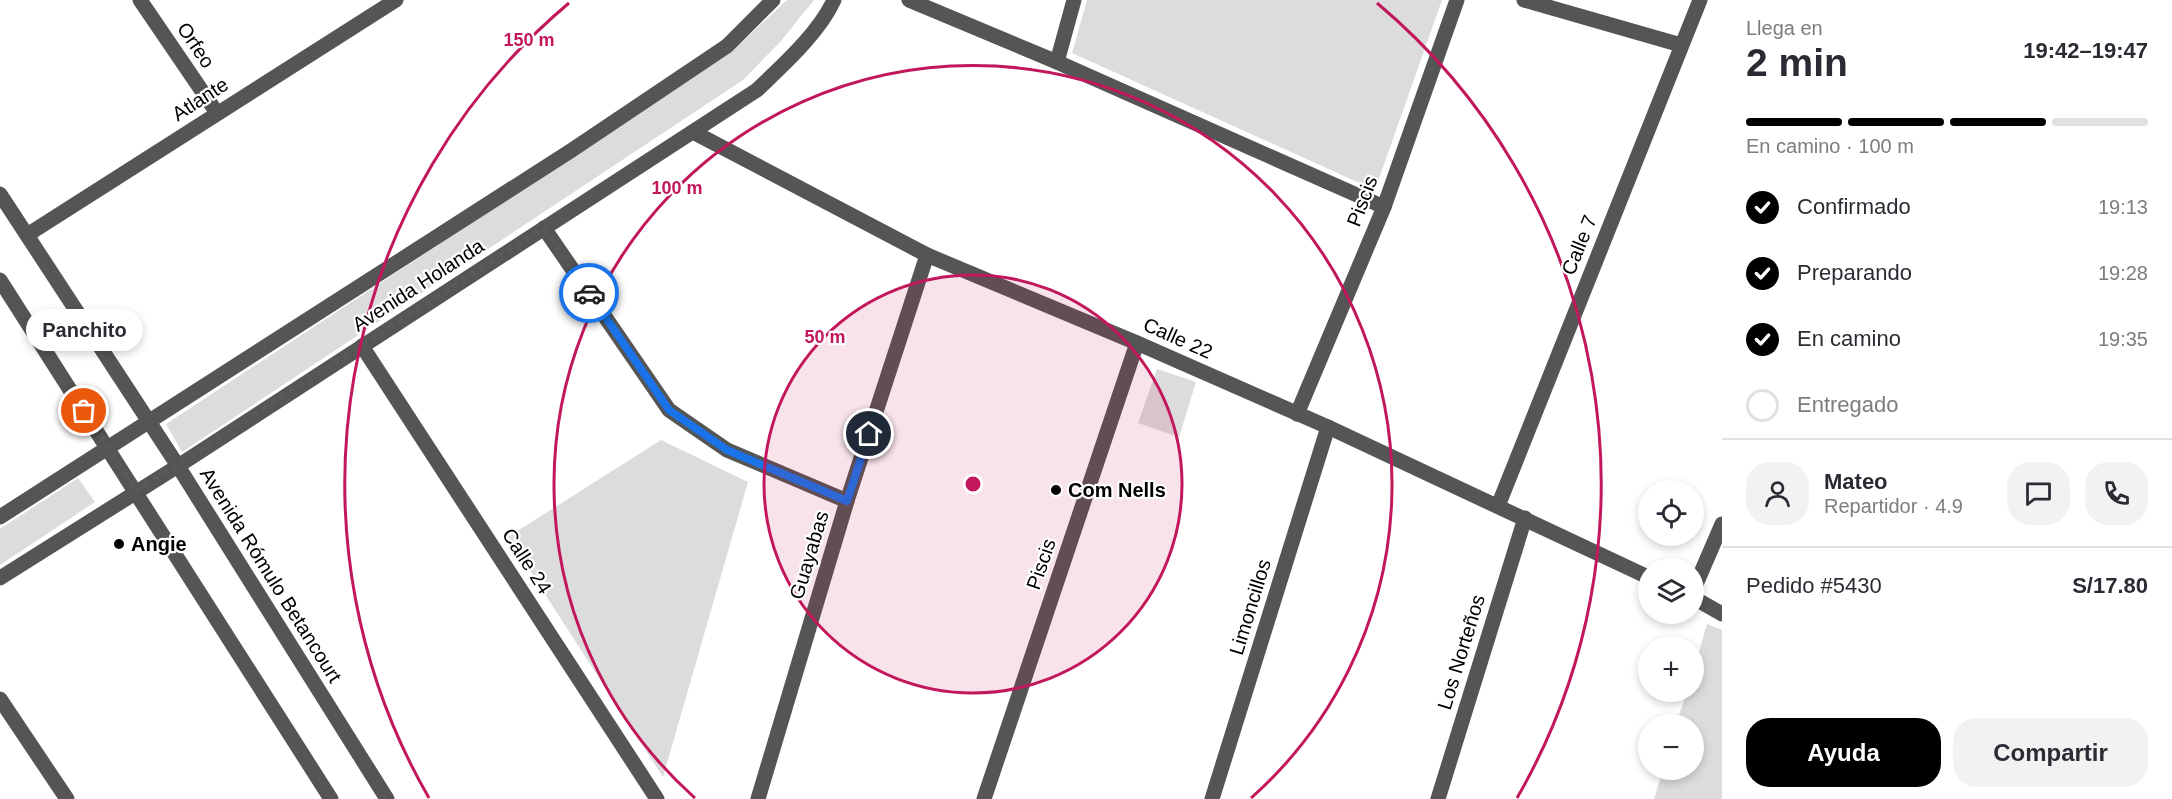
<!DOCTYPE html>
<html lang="es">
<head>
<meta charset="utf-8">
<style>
	:root { --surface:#fff; --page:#f2f2f3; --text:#2b2b33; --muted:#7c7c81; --line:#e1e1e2; --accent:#000 }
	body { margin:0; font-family:Arial,sans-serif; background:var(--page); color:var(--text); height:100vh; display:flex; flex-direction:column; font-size:22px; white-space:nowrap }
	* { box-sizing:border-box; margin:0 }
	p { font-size:20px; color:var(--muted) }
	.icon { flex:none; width:33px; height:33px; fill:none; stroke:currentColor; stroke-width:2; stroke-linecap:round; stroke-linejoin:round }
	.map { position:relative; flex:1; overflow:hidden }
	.side { display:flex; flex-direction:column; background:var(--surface); width:450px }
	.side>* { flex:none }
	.controls { position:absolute; left:1638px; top:480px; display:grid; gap:12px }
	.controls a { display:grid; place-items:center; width:66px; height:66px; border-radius:50%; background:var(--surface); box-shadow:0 3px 9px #0003; font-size:30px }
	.pin { position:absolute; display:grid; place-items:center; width:51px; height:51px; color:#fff; margin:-26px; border:3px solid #fff; border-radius:50%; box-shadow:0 2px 6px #0007 }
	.courier { position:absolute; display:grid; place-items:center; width:60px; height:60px; margin:-30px; border:4px solid #1a73e8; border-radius:50%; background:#fff; color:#222; box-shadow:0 2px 8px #0007 }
	.bubble { position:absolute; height:42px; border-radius:21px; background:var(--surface); box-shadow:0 3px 9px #0003; font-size:20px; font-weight:700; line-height:42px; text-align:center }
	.headline em { font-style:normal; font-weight:700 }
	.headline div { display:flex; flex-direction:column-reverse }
	.headline { display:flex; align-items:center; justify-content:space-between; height:102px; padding:0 24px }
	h1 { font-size:39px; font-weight:700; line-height:45px }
	.bar { display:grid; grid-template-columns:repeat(4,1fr); gap:9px 6px; align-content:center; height:72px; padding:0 24px }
	.bar i { height:8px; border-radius:4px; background:var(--line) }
	.bar .active { background:var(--accent) }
	.bar p { grid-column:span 4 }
	.line { display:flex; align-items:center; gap:15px; padding:0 24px; border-top:2px solid var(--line) }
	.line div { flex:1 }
	.round { display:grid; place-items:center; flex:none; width:63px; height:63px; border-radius:24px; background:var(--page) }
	ol { padding:0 24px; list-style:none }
	li { display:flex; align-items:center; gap:18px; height:66px }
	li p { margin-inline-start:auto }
	li .icon { padding:6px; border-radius:50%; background:var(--accent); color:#fff; stroke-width:4 }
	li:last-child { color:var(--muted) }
	li i { width:33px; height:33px; border:3px solid var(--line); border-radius:50% }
	.cta { display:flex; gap:12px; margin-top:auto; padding:12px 24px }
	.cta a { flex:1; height:69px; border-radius:24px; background:var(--accent); color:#fff; font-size:24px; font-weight:700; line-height:69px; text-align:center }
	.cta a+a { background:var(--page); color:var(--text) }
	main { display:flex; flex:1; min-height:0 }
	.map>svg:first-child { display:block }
</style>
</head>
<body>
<main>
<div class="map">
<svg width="1722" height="799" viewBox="0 0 1722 799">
	<rect width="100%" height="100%" fill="#fff"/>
	<g fill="#dcdcdc">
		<polygon points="787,0 814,0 781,41 743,80 182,452 166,424 729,54"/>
		<polygon points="1087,0 1442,0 1375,190 1072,53"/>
		<polygon points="1157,369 1196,382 1179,437 1138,423"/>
		<polygon points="661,440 748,482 663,777 508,537"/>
		<polygon points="78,478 95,502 0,565 0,529"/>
		<polygon points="1707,624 1722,630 1722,799 1654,799 1663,770 1694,770 1694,724 1676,724 1687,692 1694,692 1694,669"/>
	</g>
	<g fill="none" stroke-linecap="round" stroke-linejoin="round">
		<g stroke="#555" stroke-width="15">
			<polyline points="140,0 217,113"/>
			<polyline points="909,0 1057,62 1384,207"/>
			<polyline points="1524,0 1681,45"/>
			<polyline points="1057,62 1074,0"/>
			<polyline points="693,132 927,255 1137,343 1328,427 1648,577"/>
			<polyline points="0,194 178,466 387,799"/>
			<polyline points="544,228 669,410 727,450 847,501"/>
			<polyline points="27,235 396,0"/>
			<polyline points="0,280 331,799"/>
			<polyline points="362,346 657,799"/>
			<polyline points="1297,414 1384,207 1457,0"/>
			<polyline points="1498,506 1700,0"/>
			<polyline points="0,517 572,150 727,46 773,0"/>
			<path d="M0,578L178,466L757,90C783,65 819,33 834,0"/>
			<polyline points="1694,589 1722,524"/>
			<polyline points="1694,598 1722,614"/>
			<polyline points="0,699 67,799"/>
			<polyline points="758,799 847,501 927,255"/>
			<polyline points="984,799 1137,343"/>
			<polyline points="1212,799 1328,427"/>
			<polyline points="1438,799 1525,518"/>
		</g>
	</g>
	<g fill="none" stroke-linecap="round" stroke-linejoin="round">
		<polyline stroke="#595959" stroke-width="6" stroke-dasharray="0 10.8" points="84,411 136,491 544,228 589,293"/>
		<polyline stroke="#1a73e8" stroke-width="8" points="589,293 669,410 727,450 847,501 869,434"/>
	</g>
	<circle cx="973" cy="484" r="209" fill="#c2185b" fill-opacity=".12"/>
	<g fill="none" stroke="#c2185b" stroke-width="3">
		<circle cx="973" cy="484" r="209"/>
		<path d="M695 798A419 419 0 1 1 1251 798"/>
		<path d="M429 798A628 628 0 0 1 569 3M1377 3A628 628 0 0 1 1517 798"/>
	</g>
	<g fill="#000" stroke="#fff" stroke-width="2">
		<circle cx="1056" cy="490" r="6"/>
		<circle cx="119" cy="544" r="6"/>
	</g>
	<g text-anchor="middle" stroke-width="4.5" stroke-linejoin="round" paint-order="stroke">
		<g font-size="20" fill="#000" stroke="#fff">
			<text transform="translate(196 45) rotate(56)" y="7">Orfeo</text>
			<text transform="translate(200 99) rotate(-33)" y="7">Atlante</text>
			<text transform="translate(1362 201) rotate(-69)" y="7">Piscis</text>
			<text transform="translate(1579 245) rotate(-68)" y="7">Calle 7</text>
			<text transform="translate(418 285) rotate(-33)" y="7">Avenida Holanda</text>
			<text transform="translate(1178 338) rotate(24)" y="7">Calle 22</text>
			<text transform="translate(809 555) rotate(-73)" y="7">Guayabas</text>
			<text transform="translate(527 561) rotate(57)" y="7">Calle 24</text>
			<text transform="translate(1041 564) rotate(-71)" y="7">Piscis</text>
			<text transform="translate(271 575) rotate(58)" y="7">Avenida Rómulo Betancourt</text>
			<text transform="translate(1250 607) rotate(-73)" y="7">Limoncillos</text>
			<text transform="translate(1461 652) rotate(-73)" y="7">Los Norteños</text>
		</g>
		<g font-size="20" font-weight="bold" fill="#000" stroke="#fff" text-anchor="start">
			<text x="1068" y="497">Com Nells</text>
			<text x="131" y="551">Angie</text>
		</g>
	</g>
	<circle cx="973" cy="484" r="9" fill="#c2185b" stroke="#fff" stroke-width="3"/>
	<g font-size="18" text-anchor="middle" font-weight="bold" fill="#c2185b" stroke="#fff" stroke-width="4.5" stroke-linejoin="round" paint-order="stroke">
		<text x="529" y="46">150 m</text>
		<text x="677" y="194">100 m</text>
		<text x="825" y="343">50 m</text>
	</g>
</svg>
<div class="controls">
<a><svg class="icon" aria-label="locate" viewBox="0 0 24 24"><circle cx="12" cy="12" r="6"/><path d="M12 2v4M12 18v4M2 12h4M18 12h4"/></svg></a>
<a><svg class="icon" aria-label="layers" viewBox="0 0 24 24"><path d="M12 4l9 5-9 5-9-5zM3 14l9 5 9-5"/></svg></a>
<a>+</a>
<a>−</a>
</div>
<div class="pin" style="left:84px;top:411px;background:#ea580c"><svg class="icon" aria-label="bag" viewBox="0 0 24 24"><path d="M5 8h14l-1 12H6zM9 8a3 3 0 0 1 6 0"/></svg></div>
<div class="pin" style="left:869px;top:434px;background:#1f2937"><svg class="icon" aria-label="home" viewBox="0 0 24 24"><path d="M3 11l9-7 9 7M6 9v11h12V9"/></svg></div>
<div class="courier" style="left:589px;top:293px"><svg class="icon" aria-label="car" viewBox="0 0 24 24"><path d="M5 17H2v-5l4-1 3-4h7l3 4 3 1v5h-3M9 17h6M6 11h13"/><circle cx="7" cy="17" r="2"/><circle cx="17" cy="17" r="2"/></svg></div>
<div class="bubble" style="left:26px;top:309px;width:117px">Panchito</div>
</div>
<section class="side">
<div class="headline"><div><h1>2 min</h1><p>Llega en</p></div><em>19:42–19:47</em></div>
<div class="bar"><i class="active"></i><i class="active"></i><i class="active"></i><i></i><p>En camino · 100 m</p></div>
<ol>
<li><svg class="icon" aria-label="check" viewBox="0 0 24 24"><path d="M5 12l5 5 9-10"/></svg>Confirmado<p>19:13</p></li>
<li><svg class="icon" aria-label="check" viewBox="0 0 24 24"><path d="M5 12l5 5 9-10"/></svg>Preparando<p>19:28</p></li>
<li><svg class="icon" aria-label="check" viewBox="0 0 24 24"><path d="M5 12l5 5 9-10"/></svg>En camino<p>19:35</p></li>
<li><i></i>Entregado</li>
</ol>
<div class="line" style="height:108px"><a class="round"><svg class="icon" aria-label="person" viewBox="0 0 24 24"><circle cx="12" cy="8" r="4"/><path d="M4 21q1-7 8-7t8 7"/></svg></a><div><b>Mateo</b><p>Repartidor · 4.9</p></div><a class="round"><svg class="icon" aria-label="chat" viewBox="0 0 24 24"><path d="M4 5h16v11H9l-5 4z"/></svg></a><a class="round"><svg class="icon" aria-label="phone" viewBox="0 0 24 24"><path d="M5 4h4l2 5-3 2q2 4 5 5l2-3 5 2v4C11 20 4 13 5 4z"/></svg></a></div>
<div class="line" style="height:78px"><div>Pedido #5430</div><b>S/17.80</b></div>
<div class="cta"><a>Ayuda</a><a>Compartir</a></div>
</section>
</main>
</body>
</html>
